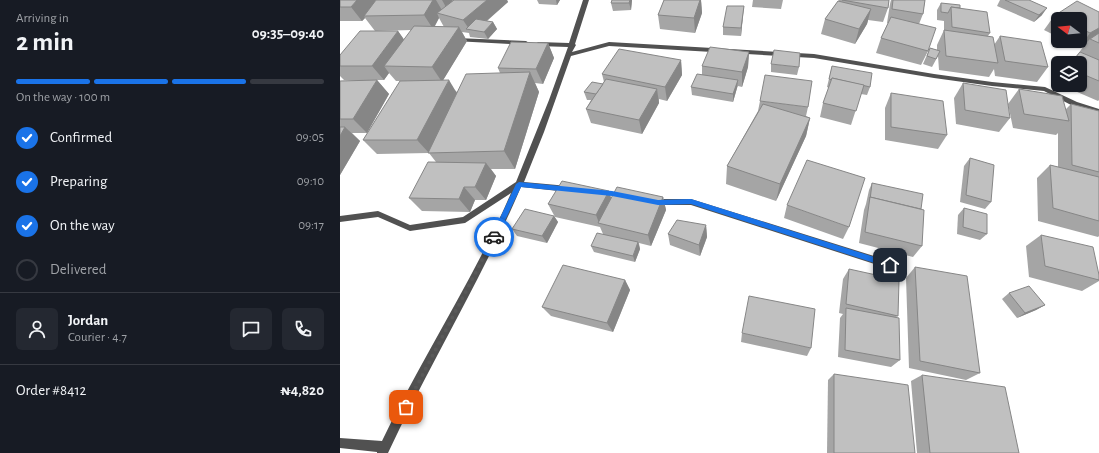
<!DOCTYPE html>
<html lang="en">
<head>
<meta charset="utf-8">
<style>
	:root { --surface:#171b24; --page:#242831; --text:#f1f3f6; --muted:#9ea1a6; --line:#363941; --accent:#1a73e8 }
	body { margin:0; font-family:"Alegreya Sans",sans-serif; background:var(--page); color:var(--text); height:100vh; display:flex; flex-direction:column; font-size:15px; white-space:nowrap }
	* { box-sizing:border-box; margin:0 }
	p { font-size:13px; color:var(--muted) }
	.icon { flex:none; width:22px; height:22px; fill:none; stroke:currentColor; stroke-width:2; stroke-linecap:round; stroke-linejoin:round }
	.map { position:relative; flex:1; overflow:hidden }
	.details { display:flex; flex-direction:column; background:var(--surface); width:340px }
	.details>* { flex:none }
	.needle { width:26px; rotate:286deg }
	.tools { position:absolute; left:711px; top:12px; display:grid; gap:8px }
	.tools a { display:grid; place-items:center; width:36px; height:36px; border-radius:6px; background:var(--surface); box-shadow:0 1px 3px #0004; font-size:20px }
	.pin { position:absolute; display:grid; place-items:center; width:34px; height:34px; color:#fff; margin:-17px; border-radius:8px; box-shadow:0 2px 6px #0006 }
	.courier { position:absolute; display:grid; place-items:center; width:40px; height:40px; margin:-20px; border:3px solid #1a73e8; border-radius:50%; background:#fff; color:#222; box-shadow:0 1px 5px #0007 }
	.overview em { font-style:normal; font-weight:700 }
	.overview div { display:flex; flex-direction:column-reverse }
	.overview { display:flex; align-items:center; justify-content:space-between; height:68px; padding:0 16px }
	h1 { font-size:26px; font-weight:700; line-height:30px }
	.bar { display:grid; grid-template-columns:repeat(4,1fr); gap:6px 4px; align-content:center; height:48px; padding:0 16px }
	.bar i { height:5px; border-radius:3px; background:var(--line) }
	.bar .active { background:var(--accent) }
	.bar p { grid-column:span 4 }
	.line { display:flex; align-items:center; gap:10px; padding:0 16px; border-top:1px solid var(--line) }
	.line div { flex:1 }
	.round { display:grid; place-items:center; flex:none; width:42px; height:42px; border-radius:6px; background:var(--page) }
	ol { padding:0 16px; list-style:none }
	li { display:flex; align-items:center; gap:12px; height:44px }
	li p { margin-inline-start:auto }
	li .icon { padding:4px; border-radius:50%; background:var(--accent); color:#fff; stroke-width:4 }
	li:last-child { color:var(--muted) }
	li i { width:22px; height:22px; border:2px solid var(--line); border-radius:50% }
	main { display:flex; flex:1; min-height:0 }
	.map>svg:first-child { display:block }
</style>
</head>
<body>
<main>
<section class="details">
<div class="overview"><div><h1>2 min</h1><p>Arriving in</p></div><em>09:35–09:40</em></div>
<div class="bar"><i class="active"></i><i class="active"></i><i class="active"></i><i></i><p>On the way · 100 m</p></div>
<ol>
<li><svg class="icon" aria-label="check" viewBox="0 0 24 24"><path d="M5 12l5 5 9-10"/></svg>Confirmed<p>09:05</p></li>
<li><svg class="icon" aria-label="check" viewBox="0 0 24 24"><path d="M5 12l5 5 9-10"/></svg>Preparing<p>09:10</p></li>
<li><svg class="icon" aria-label="check" viewBox="0 0 24 24"><path d="M5 12l5 5 9-10"/></svg>On the way<p>09:17</p></li>
<li><i></i>Delivered</li>
</ol>
<div class="line" style="height:72px"><a class="round"><svg class="icon" aria-label="person" viewBox="0 0 24 24"><circle cx="12" cy="8" r="4"/><path d="M4 21q1-7 8-7t8 7"/></svg></a><div><b>Jordan</b><p>Courier · 4.7</p></div><a class="round"><svg class="icon" aria-label="chat" viewBox="0 0 24 24"><path d="M4 5h16v11H9l-5 4z"/></svg></a><a class="round"><svg class="icon" aria-label="phone" viewBox="0 0 24 24"><path d="M5 4h4l2 5-3 2q2 4 5 5l2-3 5 2v4C11 20 4 13 5 4z"/></svg></a></div>
<div class="line" style="height:52px"><div>Order #8412</div><b>₦4,820</b></div>
</section>
<div class="map">
<svg width="759" height="453" viewBox="0 0 759 453">
	<rect width="100%" height="100%" fill="#fff"/>
	<g fill="none" stroke-linecap="round" stroke-linejoin="round">
		<g fill="#515151" fill-rule="evenodd">
			<path d="M243,0H249L235,44L236,45L232,52L269,42L474,54L594,74L652,82L705,87L737,102L759,109V113L733,106L704,91L652,86L594,78L474,58L269,46L231,56L204,132L184,182L228,186L232,189L231,191L228,192L181,187C142,279 90,363 48,453H37V452L0,448V438L42,441C82,357 134,279 171,193L125,223L70,231L38,217L0,222V216L38,211L70,225L123,217L176,182L209,100L228,47L198,46L195,44L198,42L229,43Z"/>
			<polygon points="116,38 186,41 189,43 186,45 114,41 114,39"/>
			<polygon points="315,199 351,199 550,261 553,262 554,265 553,268 550,269 351,205 315,205 312,204 311,202 312,200"/>
		</g>
	</g>
	<g fill="#a5a5a5" fill-rule="evenodd">
		<path d="M0,0L35,1L36,0H113L111,2L114,0H167L168,2L147,21L153,22L157,29L148,39L130,37L129,33L122,32L127,41L103,80L117,92L160,73L158,68L208,43L214,58L203,84L195,83L199,92L175,169H151L156,176L146,200H135L130,212L82,211L69,198L96,162L89,153L37,154L23,140L61,81H56L49,73L44,80H37L49,94L27,133H12L20,141L0,175V81L21,80H4L0,76V55L35,31L25,18L22,21H0ZM99,18L104,27L95,26ZM72,30L64,40L58,31H36Z"/>
		<polygon points="197,0 220,0 217,5 199,4"/>
		<polygon points="272,0 292,0 291,10 273,11 271,3"/>
		<polygon points="324,0 361,0 362,13 355,33 320,29 318,15"/>
		<polygon points="413,0 443,0 441,9 412,7"/>
		<polygon points="499,0 549,0 548,8 543,22 528,20 527,24 515,44 481,34 485,19"/>
		<polygon points="551,0 585,0 583,14 579,24 588,51 581,65 536,53 541,38 548,23 547,23 550,4"/>
		<polygon points="660,0 689,0 702,15 694,22 657,6"/>
		<polygon points="601,3 620,8 650,33 648,36 654,45 660,36 708,67 697,82 655,76 654,69 649,77 599,70 598,56 592,67 583,64 590,48 597,50 597,45 604,30 604,21 597,20 597,10"/>
		<polygon points="404,6 401,36 383,35 383,27"/>
		<polygon points="759,12 759,100 758,101 721,85 740,85 740,63 731,63 747,42 739,48 725,41 740,41 740,19 718,19 718,37 704,30 714,16"/>
		<polygon points="409,52 408,67 402,87 398,86 397,88 393,102 352,95 351,87 362,75 362,66"/>
		<polygon points="341,60 342,75 327,101 319,99 319,103 302,134 251,123 246,109 251,100 247,100 244,92 263,84 264,82 262,74"/>
		<polygon points="431,64 459,67 457,75 431,72"/>
		<polygon points="492,66 530,87 527,95 521,94 511,125 480,117 483,103 489,88 487,87"/>
		<polygon points="718,79 718,84 715,82"/>
		<polygon points="623,83 670,118 659,132 616,124 614,98"/>
		<polygon points="679,89 726,109 731,104 759,111 759,236 758,237 698,221 697,178 710,165 718,167 718,133 716,135 673,128 668,104"/>
		<polygon points="551,93 607,135 598,149 545,140 545,108"/>
		<polygon points="420,101 468,107 466,116 470,118 466,136 436,201 386,184 387,166 418,111"/>
		<polygon points="630,158 651,202 645,209 620,202 624,166"/>
		<polygon points="532,183 581,209 582,246 573,257 519,243 524,210 526,204 529,190"/>
		<polygon points="323,197 326,210 311,246 299,243 300,249 295,262 254,252 251,246 263,234 260,227 215,217 208,204 271,198"/>
		<polygon points="447,205 509,227 503,239 444,218"/>
		<polygon points="624,208 647,234 640,240 617,234 618,215"/>
		<polygon points="214,216 218,222 207,243 177,236 172,229"/>
		<polygon points="366,225 367,237 360,256 330,245 328,234"/>
		<polygon points="701,235 759,275 759,281 742,291 689,277 686,246"/>
		<polygon points="575,267 640,373 626,380 569,368 566,278"/>
		<polygon points="509,269 558,316 556,317 560,360 551,367 498,357 500,318 503,314 499,313 503,279"/>
		<polygon points="285,280 290,290 273,332 211,316 202,307"/>
		<polygon points="669,293 705,305 696,310 677,318 662,299"/>
		<polygon points="402,333 471,348 467,356 401,342"/>
		<polygon points="494,374 575,453 487,453 488,380"/>
		<polygon points="582,375 679,453 577,453 571,381"/>
	</g>
	<g fill="#868686">
		<polygon points="17,0 35,0 36,3 24,16 25,18 22,21 11,7"/>
		<polygon points="93,0 96,0 103,12 97,13 99,18 93,29 84,15"/>
		<polygon points="102,0 113,0 107,9"/>
		<polygon points="147,0 167,0 168,2 136,30 129,29 123,20"/>
		<polygon points="216,0 220,0 217,5"/>
		<polygon points="290,0 292,0 291,10 289,3"/>
		<polygon points="360,0 361,0 362,13 355,33 354,18"/>
		<polygon points="404,6 403,14 401,36 401,28"/>
		<polygon points="707,8 702,15 694,22 699,15"/>
		<polygon points="531,9 527,24 515,44 519,29"/>
		<polygon points="153,22 157,29 148,39 144,32"/>
		<polygon points="119,27 127,41 102,82 92,67"/>
		<polygon points="759,28 759,34 750,39 747,42 739,48 750,33"/>
		<polygon points="58,31 68,45 44,66 49,73 44,80 32,66"/>
		<polygon points="208,43 214,58 203,84 196,69"/>
		<polygon points="409,52 408,67 402,87 402,72"/>
		<polygon points="341,60 342,75 327,101 325,87"/>
		<polygon points="190,72 199,92 175,169 164,151"/>
		<polygon points="37,80 49,94 27,133 13,119"/>
		<polygon points="109,80 118,95 89,153 77,140"/>
		<polygon points="398,80 397,88 393,102 393,94"/>
		<polygon points="317,89 319,103 302,134 299,120"/>
		<polygon points="470,118 466,136 436,201 440,184"/>
		<polygon points="5,127 20,141 0,175 0,136"/>
		<polygon points="146,163 156,176 146,200 135,187"/>
		<polygon points="124,187 135,200 130,212 119,199"/>
		<polygon points="269,191 273,204 259,223 256,215"/>
		<polygon points="323,197 326,210 311,246 308,235"/>
		<polygon points="214,216 218,222 207,243 202,236"/>
		<polygon points="366,225 367,237 360,256 359,245"/>
		<polygon points="298,242 300,249 295,262 293,256"/>
		<polygon points="285,280 290,290 273,332 267,323"/>
		<polygon points="705,305 696,310 677,318 685,313"/>
	</g>
	<g fill="#c0c0c0" stroke="#868686">
		<polygon points="0,0 17,0 11,7 0,7"/>
		<polygon points="36,0 93,0 84,15 24,16"/>
		<polygon points="114,0 147,0 123,20 97,13"/>
		<polygon points="272,0 290,0 289,3 271,3"/>
		<polygon points="324,0 360,0 354,18 318,15"/>
		<polygon points="502,0 549,0 548,8"/>
		<polygon points="553,0 585,0 583,14 552,9"/>
		<polygon points="665,0 689,0 707,8 699,15"/>
		<polygon points="498,1 531,9 519,29 485,19"/>
		<polygon points="737,1 759,12 759,28 750,33 740,28 740,19 721,19 714,16"/>
		<polygon points="601,3 620,5 620,8 611,7 608,13 601,12"/>
		<polygon points="387,6 404,6 401,28 383,27"/>
		<polygon points="611,7 647,12 650,33 612,27"/>
		<polygon points="551,17 596,28 588,51 541,38"/>
		<polygon points="136,19 153,22 144,32 126,29"/>
		<polygon points="74,26 119,27 92,67 44,66"/>
		<polygon points="604,30 653,37 658,63 606,56"/>
		<polygon points="20,31 58,31 32,66 0,66 0,55"/>
		<polygon points="759,33 759,43 750,39"/>
		<polygon points="660,36 701,42 708,67 665,61"/>
		<polygon points="171,42 208,43 196,69 158,68"/>
		<polygon points="370,47 409,52 402,72 362,66"/>
		<polygon points="590,48 600,51 596,59 587,56"/>
		<polygon points="279,49 341,60 325,87 262,74"/>
		<polygon points="434,50 460,53 459,67 431,64"/>
		<polygon points="740,52 759,60 759,81 740,73 740,63 731,63"/>
		<polygon points="492,66 532,73 530,87 492,78 492,80 489,79"/>
		<polygon points="190,72 164,151 88,153 126,74"/>
		<polygon points="357,74 398,80 393,94 351,87"/>
		<polygon points="425,75 472,81 468,107 420,101"/>
		<polygon points="492,78 524,85 516,111 483,103"/>
		<polygon points="266,79 317,89 299,120 246,109"/>
		<polygon points="37,80 13,119 0,119 0,81"/>
		<polygon points="109,80 77,140 23,140 60,81"/>
		<polygon points="252,82 263,84 256,94 244,92"/>
		<polygon points="623,83 666,90 670,118 625,110"/>
		<polygon points="679,89 722,96 729,121 684,114"/>
		<polygon points="551,93 603,101 607,135 551,127"/>
		<polygon points="423,104 470,118 440,184 387,166"/>
		<polygon points="731,104 759,111 759,172 732,165"/>
		<polygon points="0,127 5,127 0,136"/>
		<polygon points="630,158 654,165 651,202 626,195"/>
		<polygon points="467,160 525,178 509,227 447,205"/>
		<polygon points="88,162 146,163 135,187 124,187 119,199 69,198"/>
		<polygon points="710,165 759,177 759,221 713,208"/>
		<polygon points="222,181 269,191 256,215 208,204"/>
		<polygon points="532,183 583,194 581,209 530,197 530,200"/>
		<polygon points="277,187 323,197 308,235 258,223"/>
		<polygon points="530,197 584,210 582,246 525,232"/>
		<polygon points="624,208 647,214 647,234 623,227"/>
		<polygon points="185,209 214,216 202,236 172,229"/>
		<polygon points="337,220 366,225 359,245 328,234"/>
		<polygon points="257,233 298,242 293,256 251,246"/>
		<polygon points="701,235 753,247 759,275 759,280 705,266"/>
		<polygon points="223,265 285,280 267,323 202,307"/>
		<polygon points="575,267 627,276 640,373 580,361"/>
		<polygon points="509,269 559,280 558,316 506,304"/>
		<polygon points="689,286 705,305 685,313 669,293"/>
		<polygon points="409,296 475,309 471,348 402,333"/>
		<polygon points="506,308 559,318 560,360 505,350"/>
		<polygon points="494,374 568,385 575,453 494,453"/>
		<polygon points="582,375 665,387 679,453 590,453"/>
	</g>
	<polygon fill="#1a73e8" points="179,182 272,191 318,200 351,199 550,262 553,265 550,268 351,204 318,205 272,196 181,187 156,239 152,239 151,237 176,184"/>
	<g fill="none" stroke-linecap="round" stroke-linejoin="round">
		<polyline stroke="#595959" stroke-width="4" stroke-dasharray="0 7.2" points="66,407 154,237"/>
	</g>
</svg>
<div class="tools">
<a><svg class="needle" viewBox="-14 -14 28 28"><path d="M0-13l5 13h-10z" fill="#e53935"/><path d="M0 13l5-13h-10z" fill="#9ea1a6"/></svg></a>
<a><svg class="icon" aria-label="layers" viewBox="0 0 24 24"><path d="M12 4l9 5-9 5-9-5zM3 14l9 5 9-5"/></svg></a>
</div>
<div class="pin" style="left:66px;top:407px;background:#ea580c"><svg class="icon" aria-label="bag" viewBox="0 0 24 24"><path d="M5 8h14l-1 12H6zM9 8a3 3 0 0 1 6 0"/></svg></div>
<div class="pin" style="left:550px;top:265px;background:#1f2937"><svg class="icon" aria-label="home" viewBox="0 0 24 24"><path d="M3 11l9-7 9 7M6 9v11h12V9"/></svg></div>
<div class="courier" style="left:154px;top:237px"><svg class="icon" aria-label="car" viewBox="0 0 24 24"><path d="M5 17H2v-5l4-1 3-4h7l3 4 3 1v5h-3M9 17h6M6 11h13"/><circle cx="7" cy="17" r="2"/><circle cx="17" cy="17" r="2"/></svg></div>
</div>
</main>
</body>
</html>
